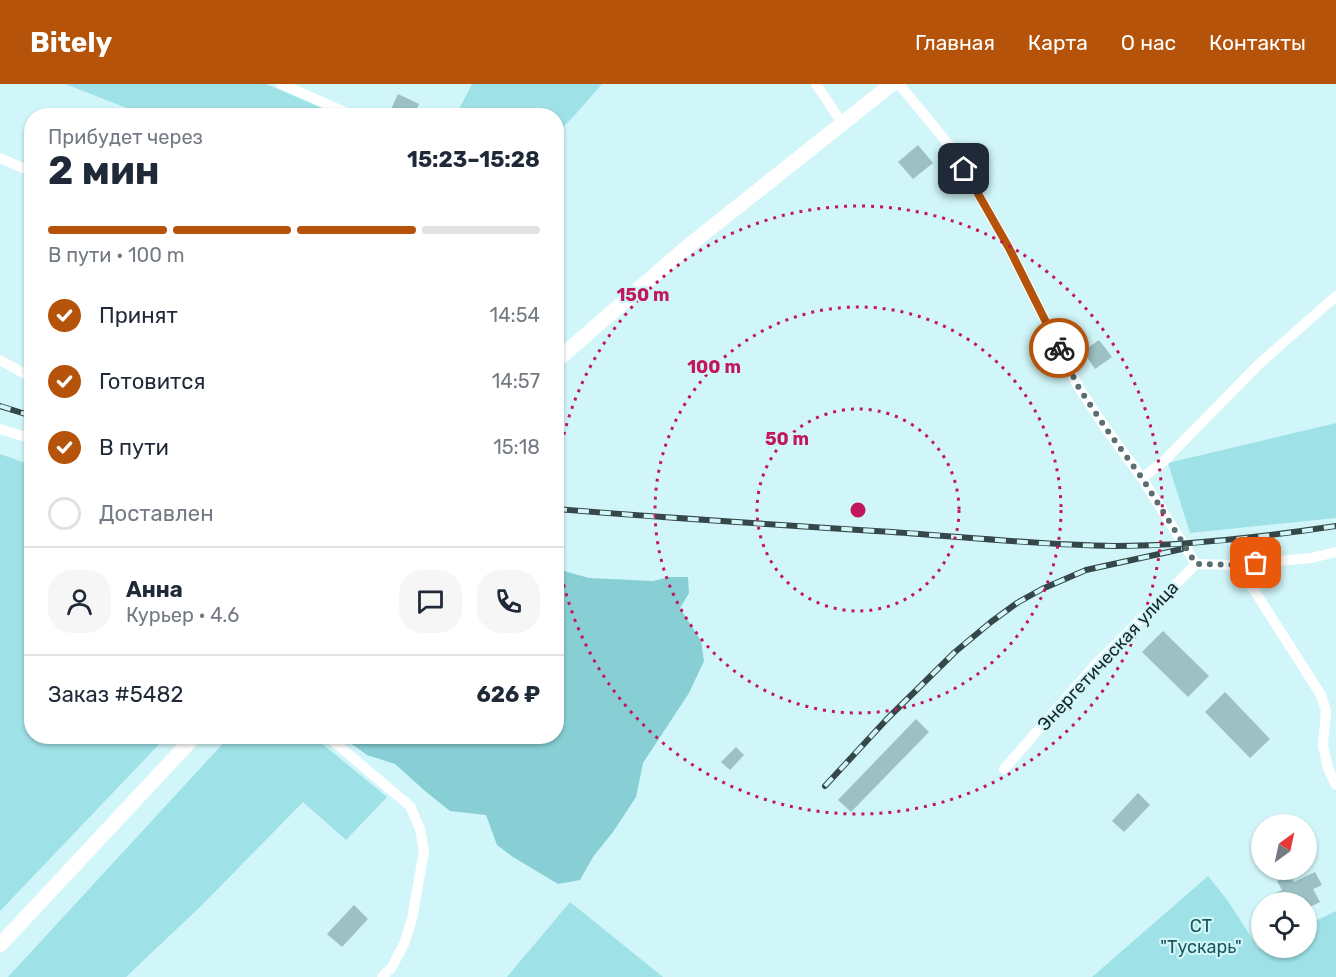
<!DOCTYPE html>
<html lang="ru">
<head>
<meta charset="utf-8">
<style>
	:root { --surface:#fff; --page:#f6f6f7; --text:#1f2937; --muted:#747a83; --line:#e0e1e3; --accent:#b45309 }
	body { margin:0; font-family:Rubik,sans-serif; background:var(--page); color:var(--text); height:100vh; display:flex; flex-direction:column; font-size:22px; white-space:nowrap }
	* { box-sizing:border-box; margin:0 }
	p { font-size:20px; color:var(--muted) }
	.icon { flex:none; width:33px; height:33px; fill:none; stroke:currentColor; stroke-width:2; stroke-linecap:round; stroke-linejoin:round }
	.map { position:relative; flex:1; overflow:hidden }
	.panel { position:absolute; left:24px; top:24px; width:540px; height:636px; display:flex; flex-direction:column; background:var(--surface); border-radius:24px; box-shadow:0 2px 4px #0004 }
	.panel>* { flex:none }
	.needle { width:39px; rotate:33deg }
	.controls { position:absolute; left:1251px; top:730px; display:grid; gap:12px }
	.controls a { display:grid; place-items:center; width:66px; height:66px; border-radius:50%; background:var(--surface); box-shadow:0 2px 4px #0004; font-size:30px }
	.pin { position:absolute; display:grid; place-items:center; width:51px; height:51px; color:#fff; margin:-26px; border-radius:12px; box-shadow:0 3px 9px #0006 }
	.courier { position:absolute; display:grid; place-items:center; width:60px; height:60px; margin:-30px; border:4px solid #b45309; border-radius:50%; background:#fff; color:#222; box-shadow:0 2px 8px #0007 }
	.summary em { font-style:normal; font-weight:700 }
	.summary div { display:flex; flex-direction:column-reverse }
	.summary { display:flex; align-items:center; justify-content:space-between; height:102px; padding:0 24px }
	h1 { font-size:39px; font-weight:700; line-height:45px }
	.bar { display:grid; grid-template-columns:repeat(4,1fr); gap:9px 6px; align-content:center; height:72px; padding:0 24px }
	.bar i { height:8px; border-radius:4px; background:var(--line) }
	.bar .current { background:var(--accent) }
	.bar p { grid-column:span 4 }
	.line { display:flex; align-items:center; gap:15px; padding:0 24px; border-top:2px solid var(--line) }
	.line div { flex:1 }
	.round { display:grid; place-items:center; flex:none; width:63px; height:63px; border-radius:24px; background:var(--page) }
	ol { padding:0 24px; list-style:none }
	li { display:flex; align-items:center; gap:18px; height:66px }
	li p { margin-inline-start:auto }
	li .icon { padding:6px; border-radius:50%; background:var(--accent); color:#fff; stroke-width:4 }
	li:last-child { color:var(--muted) }
	li i { width:33px; height:33px; border:3px solid var(--line); border-radius:50% }
	header { display:flex; align-items:center; gap:36px; box-sizing:border-box; height:84px; padding:0 30px; background:var(--accent); color:#fff }
	header strong { font-size:28px }
	nav { display:flex; gap:33px; margin-inline-start:auto; font-size:21px }
	.map>svg:first-child { display:block }
</style>
</head>
<body>
<header>
<strong>Bitely</strong>
<nav><a>Главная</a><a>Карта</a><a>О нас</a><a>Контакты</a></nav>
</header>
<div class="map">
<svg width="1336" height="893" viewBox="0 0 1336 893">
	<rect width="100%" height="100%" fill="#d1f6f9"/>
	<g fill="#9ee1e6">
		<polygon points="65,0 266,0 338,31 145,31"/>
		<polygon points="472,0 602,0 573,33 557,49 556,32 456,31"/>
		<polygon points="1336,339 1336,434 1190,449 1168,379"/>
		<polygon points="0,370 31,381 32,652 166,653 0,827"/>
		<polygon points="229,653 314,653 387,713 346,756 303,718 201,822 126,893 8,893"/>
		<polygon points="1208,792 1228,817 1258,864 1261,863 1262,864 1306,864 1307,841 1336,827 1336,893 1092,893"/>
		<polygon points="570,818 663,893 507,893"/>
	</g>
	<polygon fill="#87cfd4" points="557,485 589,494 653,497 669,493 688,493 689,509 680,524 701,557 704,577 689,609 643,679 636,713 613,748 593,773 580,796 558,800 513,773 497,761 486,731 450,727 425,707 395,680 367,671 342,653 556,652"/>
	<g fill="#9cc0c3">
		<polygon points="398,10 419,20 414,32 406,32 391,25"/>
		<polygon points="918,61 933,79 913,95 898,78"/>
		<polygon points="1099,256 1112,273 1095,285 1083,267"/>
		<polygon points="1163,547 1209,592 1188,613 1142,568"/>
		<polygon points="1225,608 1270,655 1250,674 1205,628"/>
		<polygon points="916,635 929,648 851,728 838,716"/>
		<polygon points="736,663 744,671 730,686 721,678"/>
		<polygon points="1138,709 1150,721 1124,748 1112,737"/>
		<polygon points="1315,788 1322,801 1313,805 1320,818 1306,825 1306,819 1275,819 1271,811 1282,806 1277,797 1290,791 1294,798"/>
		<polygon points="354,821 368,835 342,863 327,850"/>
	</g>
	<g fill="none" stroke-linecap="round" stroke-linejoin="round">
		<g stroke="#fff" stroke-width="10">
			<polyline points="281,0 354,32"/>
			<polyline points="816,0 842,39"/>
			<polyline points="899,0 953,66 1009,164 1079,304 1107,346 1142,394 1196,480"/>
			<polyline points="0,74 32,88"/>
			<polyline points="0,276 32,294"/>
			<polyline points="0,345 32,355"/>
			<polyline points="1142,394 1163,378 1258,281 1336,212"/>
			<polyline points="1196,480 1238,481 1311,474 1336,468"/>
			<polyline points="1238,481 1321,611 1326,627 1323,662 1328,684 1336,701"/>
			<polyline points="327,652 410,722 420,745 424,767 412,835 404,860 392,883 382,893"/>
			<polyline points="1004,685 1095,581 1196,480"/>
		</g>
		<g stroke="#fff" stroke-width="15">
			<polyline points="556,277 687,163 892,0"/>
			<polyline points="0,861 195,652"/>
		</g>
		<defs>
			<g id="rail">
				<polyline points="0,322 32,332"/>
				<path d="M556,425C668,434 780,441 892,448C966,453 1041,461 1114,462C1189,462 1263,453 1336,442"/>
				<polyline points="825,702 887,635 955,568 991,538 1017,519 1042,505 1086,486 1182,465"/>
			</g>
		</defs>
		<use href="#rail" stroke="#354748" stroke-width="6"/>
		<use href="#rail" stroke="#d1f6f9" stroke-width="4" stroke-dasharray="11" stroke-linecap="butt"/>
	</g>
	<g fill="none" stroke-linecap="round" stroke-linejoin="round">
		<polyline stroke="#586e70" stroke-width="6" stroke-dasharray="0 10.8" points="1059,264 1079,304 1107,346 1142,394 1196,480 1238,481 1256,479"/>
		<polyline stroke="#b45309" stroke-width="8" points="964,85 1009,164 1059,264"/>
	</g>
	<g fill="none" stroke="#c2185b" stroke-width="3" stroke-dasharray="3 6">
		<circle cx="858" cy="426" r="101"/>
		<circle cx="858" cy="426" r="203"/>
		<path d="M557 386A304 304 0 1 1 557 466"/>
	</g>
	<g text-anchor="middle" stroke-width="4.5" stroke-linejoin="round" paint-order="stroke">
		<g font-size="18" fill="#172526" stroke="#d1f6f9">
			<text transform="translate(1108 572) rotate(-47)" y="6">Энергетическая улица</text>
		</g>
		<g font-size="18" fill="#1a575b" stroke="#d1f6f9">
			<text x="1201" y="848">СТ<tspan x="1201" dy="21">"Тускарь"</tspan></text>
		</g>
	</g>
	<circle cx="858" cy="426" r="9" fill="#c2185b" stroke="#d1f6f9" stroke-width="3"/>
	<g font-size="18" text-anchor="middle" font-weight="bold" fill="#c2185b" stroke="#d1f6f9" stroke-width="4.5" stroke-linejoin="round" paint-order="stroke">
		<text x="643" y="217">150 m</text>
		<text x="714" y="289">100 m</text>
		<text x="787" y="361">50 m</text>
	</g>
</svg>
<div class="controls">
<a><svg class="needle" viewBox="-14 -14 28 28"><path d="M0-13l5 13h-10z" fill="#e53935"/><path d="M0 13l5-13h-10z" fill="#747a83"/></svg></a>
<a><svg class="icon" aria-label="locate" viewBox="0 0 24 24"><circle cx="12" cy="12" r="6"/><path d="M12 2v4M12 18v4M2 12h4M18 12h4"/></svg></a>
</div>
<div class="pin" style="left:1256px;top:479px;background:#ea580c"><svg class="icon" aria-label="bag" viewBox="0 0 24 24"><path d="M5 8h14l-1 12H6zM9 8a3 3 0 0 1 6 0"/></svg></div>
<div class="pin" style="left:964px;top:85px;background:#1f2937"><svg class="icon" aria-label="home" viewBox="0 0 24 24"><path d="M3 11l9-7 9 7M6 9v11h12V9"/></svg></div>
<div class="courier" style="left:1059px;top:264px"><svg class="icon" aria-label="bike" viewBox="0 0 24 24"><circle cx="6" cy="16" r="4"/><circle cx="18" cy="16" r="4"/><path d="M6 16l4-8h5l3 8M10 8l3 8H6M13 5h3"/></svg></div>
<section class="panel">
<div class="summary"><div><h1>2 мин</h1><p>Прибудет через</p></div><em>15:23–15:28</em></div>
<div class="bar"><i class="current"></i><i class="current"></i><i class="current"></i><i></i><p>В пути · 100 m</p></div>
<ol>
<li><svg class="icon" aria-label="check" viewBox="0 0 24 24"><path d="M5 12l5 5 9-10"/></svg>Принят<p>14:54</p></li>
<li><svg class="icon" aria-label="check" viewBox="0 0 24 24"><path d="M5 12l5 5 9-10"/></svg>Готовится<p>14:57</p></li>
<li><svg class="icon" aria-label="check" viewBox="0 0 24 24"><path d="M5 12l5 5 9-10"/></svg>В пути<p>15:18</p></li>
<li><i></i>Доставлен</li>
</ol>
<div class="line" style="height:108px"><a class="round"><svg class="icon" aria-label="person" viewBox="0 0 24 24"><circle cx="12" cy="8" r="4"/><path d="M4 21q1-7 8-7t8 7"/></svg></a><div><b>Анна</b><p>Курьер · 4.6</p></div><a class="round"><svg class="icon" aria-label="chat" viewBox="0 0 24 24"><path d="M4 5h16v11H9l-5 4z"/></svg></a><a class="round"><svg class="icon" aria-label="phone" viewBox="0 0 24 24"><path d="M5 4h4l2 5-3 2q2 4 5 5l2-3 5 2v4C11 20 4 13 5 4z"/></svg></a></div>
<div class="line" style="height:78px"><div>Заказ #5482</div><b>626 ₽</b></div>
</section>
</div>
</body>
</html>
